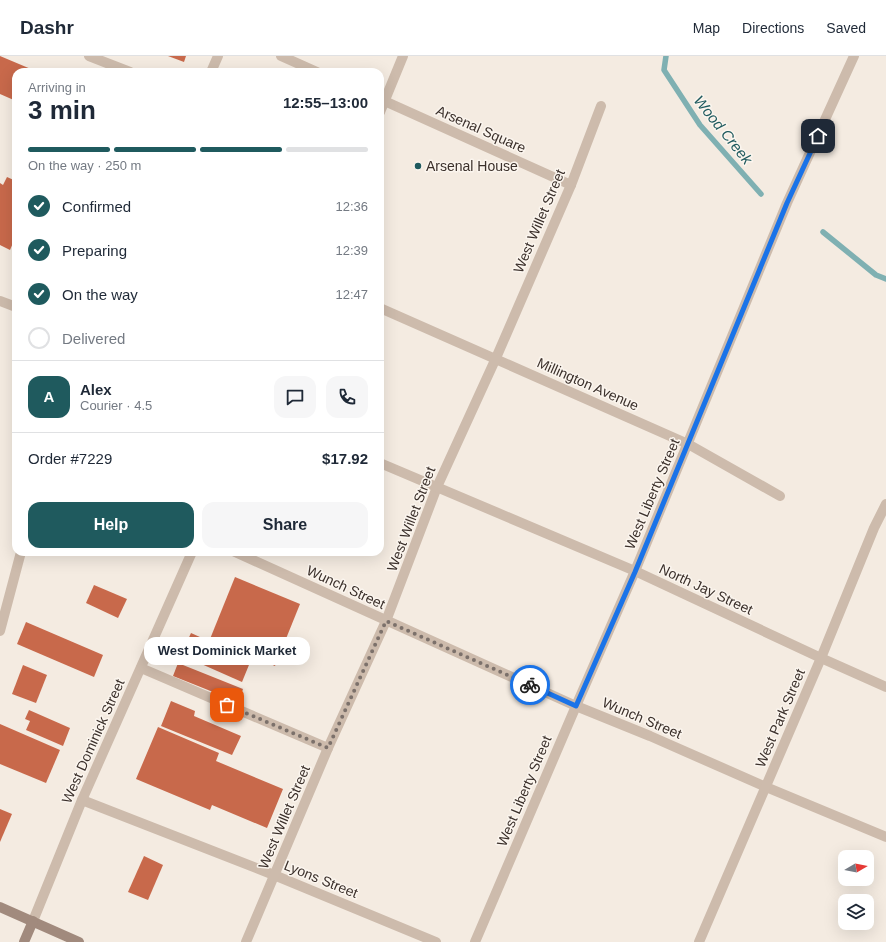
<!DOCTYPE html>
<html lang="en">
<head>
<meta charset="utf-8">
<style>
	:root { --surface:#fff; --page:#f6f6f7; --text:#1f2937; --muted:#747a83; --line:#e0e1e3; --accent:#1f5a5e }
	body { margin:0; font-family:Helvetica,sans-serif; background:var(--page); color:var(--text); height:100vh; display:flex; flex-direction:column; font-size:15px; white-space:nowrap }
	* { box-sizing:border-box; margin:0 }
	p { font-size:13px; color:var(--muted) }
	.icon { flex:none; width:22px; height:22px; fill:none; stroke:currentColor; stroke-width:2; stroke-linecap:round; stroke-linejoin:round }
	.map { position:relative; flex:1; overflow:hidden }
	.side { position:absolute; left:12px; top:12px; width:372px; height:488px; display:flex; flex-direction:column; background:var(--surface); border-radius:12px; box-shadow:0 4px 16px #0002 }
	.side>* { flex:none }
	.needle { width:26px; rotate:80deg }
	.controls { position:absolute; left:838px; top:794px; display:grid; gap:8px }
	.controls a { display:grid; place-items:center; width:36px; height:36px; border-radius:8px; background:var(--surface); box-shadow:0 4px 16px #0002; font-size:20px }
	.pin { position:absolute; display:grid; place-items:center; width:34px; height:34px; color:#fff; margin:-17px; border-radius:8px; box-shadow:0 2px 6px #0006 }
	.courier { position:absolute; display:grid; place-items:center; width:40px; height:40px; margin:-20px; border:3px solid #1a73e8; border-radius:50%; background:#fff; color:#222; box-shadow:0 1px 5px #0007 }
	.bubble { position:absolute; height:28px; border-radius:12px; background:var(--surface); box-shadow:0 4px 16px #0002; font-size:13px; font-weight:700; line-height:28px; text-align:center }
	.head em { font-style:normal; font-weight:700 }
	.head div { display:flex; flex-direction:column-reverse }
	.head { display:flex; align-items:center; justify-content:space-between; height:68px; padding:0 16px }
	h1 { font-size:26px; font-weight:700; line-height:30px }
	.bar { display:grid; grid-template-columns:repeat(4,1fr); gap:6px 4px; align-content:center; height:48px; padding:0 16px }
	.bar i { height:5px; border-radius:3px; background:var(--line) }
	.bar .selected { background:var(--accent) }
	.bar p { grid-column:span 4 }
	.line { display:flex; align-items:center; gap:10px; padding:0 16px; border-top:1px solid var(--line) }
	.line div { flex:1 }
	.round { display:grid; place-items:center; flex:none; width:42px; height:42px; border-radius:12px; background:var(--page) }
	ol { padding:0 16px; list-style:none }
	li { display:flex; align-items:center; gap:12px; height:44px }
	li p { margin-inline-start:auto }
	li .icon { padding:4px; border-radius:50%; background:var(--accent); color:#fff; stroke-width:4 }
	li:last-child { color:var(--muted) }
	li i { width:22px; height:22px; border:2px solid var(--line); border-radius:50% }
	.button { display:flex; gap:8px; margin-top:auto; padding:8px 16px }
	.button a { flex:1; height:46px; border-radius:12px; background:var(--accent); color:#fff; font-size:16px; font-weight:700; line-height:46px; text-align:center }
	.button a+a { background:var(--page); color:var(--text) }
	header { display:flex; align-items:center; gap:24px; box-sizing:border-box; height:56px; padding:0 20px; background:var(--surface); border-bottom:1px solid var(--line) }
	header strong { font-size:19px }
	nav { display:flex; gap:22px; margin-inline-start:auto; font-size:14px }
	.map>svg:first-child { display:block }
</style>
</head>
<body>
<header>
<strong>Dashr</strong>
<nav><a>Map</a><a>Directions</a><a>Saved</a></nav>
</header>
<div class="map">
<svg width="886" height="886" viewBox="0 0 886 886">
	<rect width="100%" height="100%" fill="#f4ebe1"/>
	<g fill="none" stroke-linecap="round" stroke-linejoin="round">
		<g stroke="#7fb0b2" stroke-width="5.5">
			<polyline points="666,0 664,14 700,69 761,138"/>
			<polyline points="823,176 876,219 886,223"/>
		</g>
	</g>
	<g fill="#c8694b">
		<polygon points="0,0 38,16 16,16 16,45 0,38"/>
		<polygon points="168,0 186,0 184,6"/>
		<polygon points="7,121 16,125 16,188 13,187 10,194 0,189 0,127 3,129"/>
		<polygon points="235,521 300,548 275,610 210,583"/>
		<polygon points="94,529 127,543 118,562 86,547"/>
		<polygon points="26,566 103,599 94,621 17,588"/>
		<polygon points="191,577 251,604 242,626 181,599"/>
		<polygon points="178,607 243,633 238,646 173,620"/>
		<polygon points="23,609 47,619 36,647 12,638"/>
		<polygon points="171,645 195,655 194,660 241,680 232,699 161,670"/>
		<polygon points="29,654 70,672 63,690 26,674 30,665 25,663"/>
		<polygon points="0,668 60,694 46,727 0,708"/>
		<polygon points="158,671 219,697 216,705 283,733 267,772 212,749 210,754 136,723"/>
		<polygon points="0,753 12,758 0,786"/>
		<polygon points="144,800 163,809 148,844 128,836"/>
	</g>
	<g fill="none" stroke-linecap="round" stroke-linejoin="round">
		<g stroke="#cdbbac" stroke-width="10">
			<polyline points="89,0 130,16"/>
			<polyline points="281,0 317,16"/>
			<polyline points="211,16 218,0"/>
			<polyline points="380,43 571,129"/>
			<polyline points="380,252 688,388 780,440"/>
			<polyline points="235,496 576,650 650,680 766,731 886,781"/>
			<polyline points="0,575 21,496"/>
			<polyline points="141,612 328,692"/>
			<polyline points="82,744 274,819 436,886"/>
			<polyline points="246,886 328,692 386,565 437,431 496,302 571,129 601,50"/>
		</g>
		<g stroke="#cdbbac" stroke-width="10">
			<polyline points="0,245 16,251"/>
			<polyline points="380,407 635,515 821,602 886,631"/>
			<polyline points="699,886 821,602 874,472 886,448"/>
		</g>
		<g stroke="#cdbbac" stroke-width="10">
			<polyline points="380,56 403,0"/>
			<polyline points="33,865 82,744 192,496"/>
			<polyline points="475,886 576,650 635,515 787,147 854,0"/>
		</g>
		<g stroke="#a18a7d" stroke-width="10">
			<polyline points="0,851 79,886"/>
			<polyline points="24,886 33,865"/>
		</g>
	</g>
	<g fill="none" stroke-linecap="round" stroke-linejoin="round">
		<polyline stroke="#7c716b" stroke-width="4" stroke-dasharray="0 7.2" points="227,649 328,692 386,565 530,629"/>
		<polyline stroke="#1a73e8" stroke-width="5" points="530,629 576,650 635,516 787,147 818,80"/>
	</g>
	<circle fill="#1f5a5e" stroke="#fbf5ee" stroke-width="1.5" cx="418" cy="110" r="4"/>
	<g text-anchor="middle" stroke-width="3" stroke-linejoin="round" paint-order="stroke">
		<g font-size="14" fill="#3b302b" stroke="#fbf5ee">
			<text transform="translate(481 73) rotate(24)" y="5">Arsenal Square</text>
			<text transform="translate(539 165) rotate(-67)" y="5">West Willet Street</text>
			<text transform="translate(588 328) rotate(24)" y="5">Millington Avenue</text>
			<text transform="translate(652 438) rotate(-67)" y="5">West Liberty Street</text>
			<text transform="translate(411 463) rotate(-69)" y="5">West Willet Street</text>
			<text transform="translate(346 531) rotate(25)" y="5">Wunch Street</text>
			<text transform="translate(706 533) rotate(25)" y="5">North Jay Street</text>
			<text transform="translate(642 662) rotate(23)" y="5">Wunch Street</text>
			<text transform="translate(780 662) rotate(-67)" y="5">West Park Street</text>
			<text transform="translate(93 685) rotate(-66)" y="5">West Dominick Street</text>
			<text transform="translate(524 735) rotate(-67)" y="5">West Liberty Street</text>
			<text transform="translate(284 761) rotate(-67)" y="5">West Willet Street</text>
			<text transform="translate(321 823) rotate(22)" y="5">Lyons Street</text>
		</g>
		<g font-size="14" fill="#3b302b" stroke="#fbf5ee" text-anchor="start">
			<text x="426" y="115">Arsenal House</text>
		</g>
		<g font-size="15" font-style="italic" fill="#1f5a5e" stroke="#fbf5ee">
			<text transform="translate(723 74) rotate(51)" y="5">Wood Creek</text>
		</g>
	</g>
</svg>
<div class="controls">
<a><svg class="needle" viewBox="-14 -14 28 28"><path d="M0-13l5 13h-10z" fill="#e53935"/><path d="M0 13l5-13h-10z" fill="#747a83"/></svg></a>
<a><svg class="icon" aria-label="layers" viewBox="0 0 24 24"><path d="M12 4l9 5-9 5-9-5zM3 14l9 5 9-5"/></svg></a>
</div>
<div class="pin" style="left:227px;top:649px;background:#ea580c"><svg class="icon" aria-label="bag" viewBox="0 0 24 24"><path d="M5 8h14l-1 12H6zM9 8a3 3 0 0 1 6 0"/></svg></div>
<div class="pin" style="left:818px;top:80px;background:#1f2937"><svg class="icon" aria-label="home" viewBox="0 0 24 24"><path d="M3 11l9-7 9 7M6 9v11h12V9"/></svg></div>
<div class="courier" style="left:530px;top:629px"><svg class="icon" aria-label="bike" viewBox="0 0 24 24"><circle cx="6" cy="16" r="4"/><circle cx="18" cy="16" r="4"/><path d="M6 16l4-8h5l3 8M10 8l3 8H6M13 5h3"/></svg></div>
<div class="bubble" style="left:144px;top:581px;width:166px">West Dominick Market</div>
<section class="side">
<div class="head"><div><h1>3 min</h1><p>Arriving in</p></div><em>12:55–13:00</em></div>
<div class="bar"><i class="selected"></i><i class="selected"></i><i class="selected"></i><i></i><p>On the way · 250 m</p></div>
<ol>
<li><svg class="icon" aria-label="check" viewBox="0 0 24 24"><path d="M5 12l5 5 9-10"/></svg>Confirmed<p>12:36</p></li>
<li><svg class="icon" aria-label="check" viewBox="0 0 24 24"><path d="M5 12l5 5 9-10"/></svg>Preparing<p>12:39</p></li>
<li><svg class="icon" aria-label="check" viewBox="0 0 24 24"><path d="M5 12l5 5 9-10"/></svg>On the way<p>12:47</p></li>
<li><i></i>Delivered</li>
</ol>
<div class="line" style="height:72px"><b class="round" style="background:var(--accent);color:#fff">A</b><div><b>Alex</b><p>Courier · 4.5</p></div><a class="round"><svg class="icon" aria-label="chat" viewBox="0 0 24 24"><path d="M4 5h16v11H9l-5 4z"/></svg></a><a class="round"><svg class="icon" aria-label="phone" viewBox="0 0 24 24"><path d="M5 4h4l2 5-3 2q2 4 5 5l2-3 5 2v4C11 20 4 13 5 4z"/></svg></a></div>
<div class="line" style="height:52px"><div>Order #7229</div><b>$17.92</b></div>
<div class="button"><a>Help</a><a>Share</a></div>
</section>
</div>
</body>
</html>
